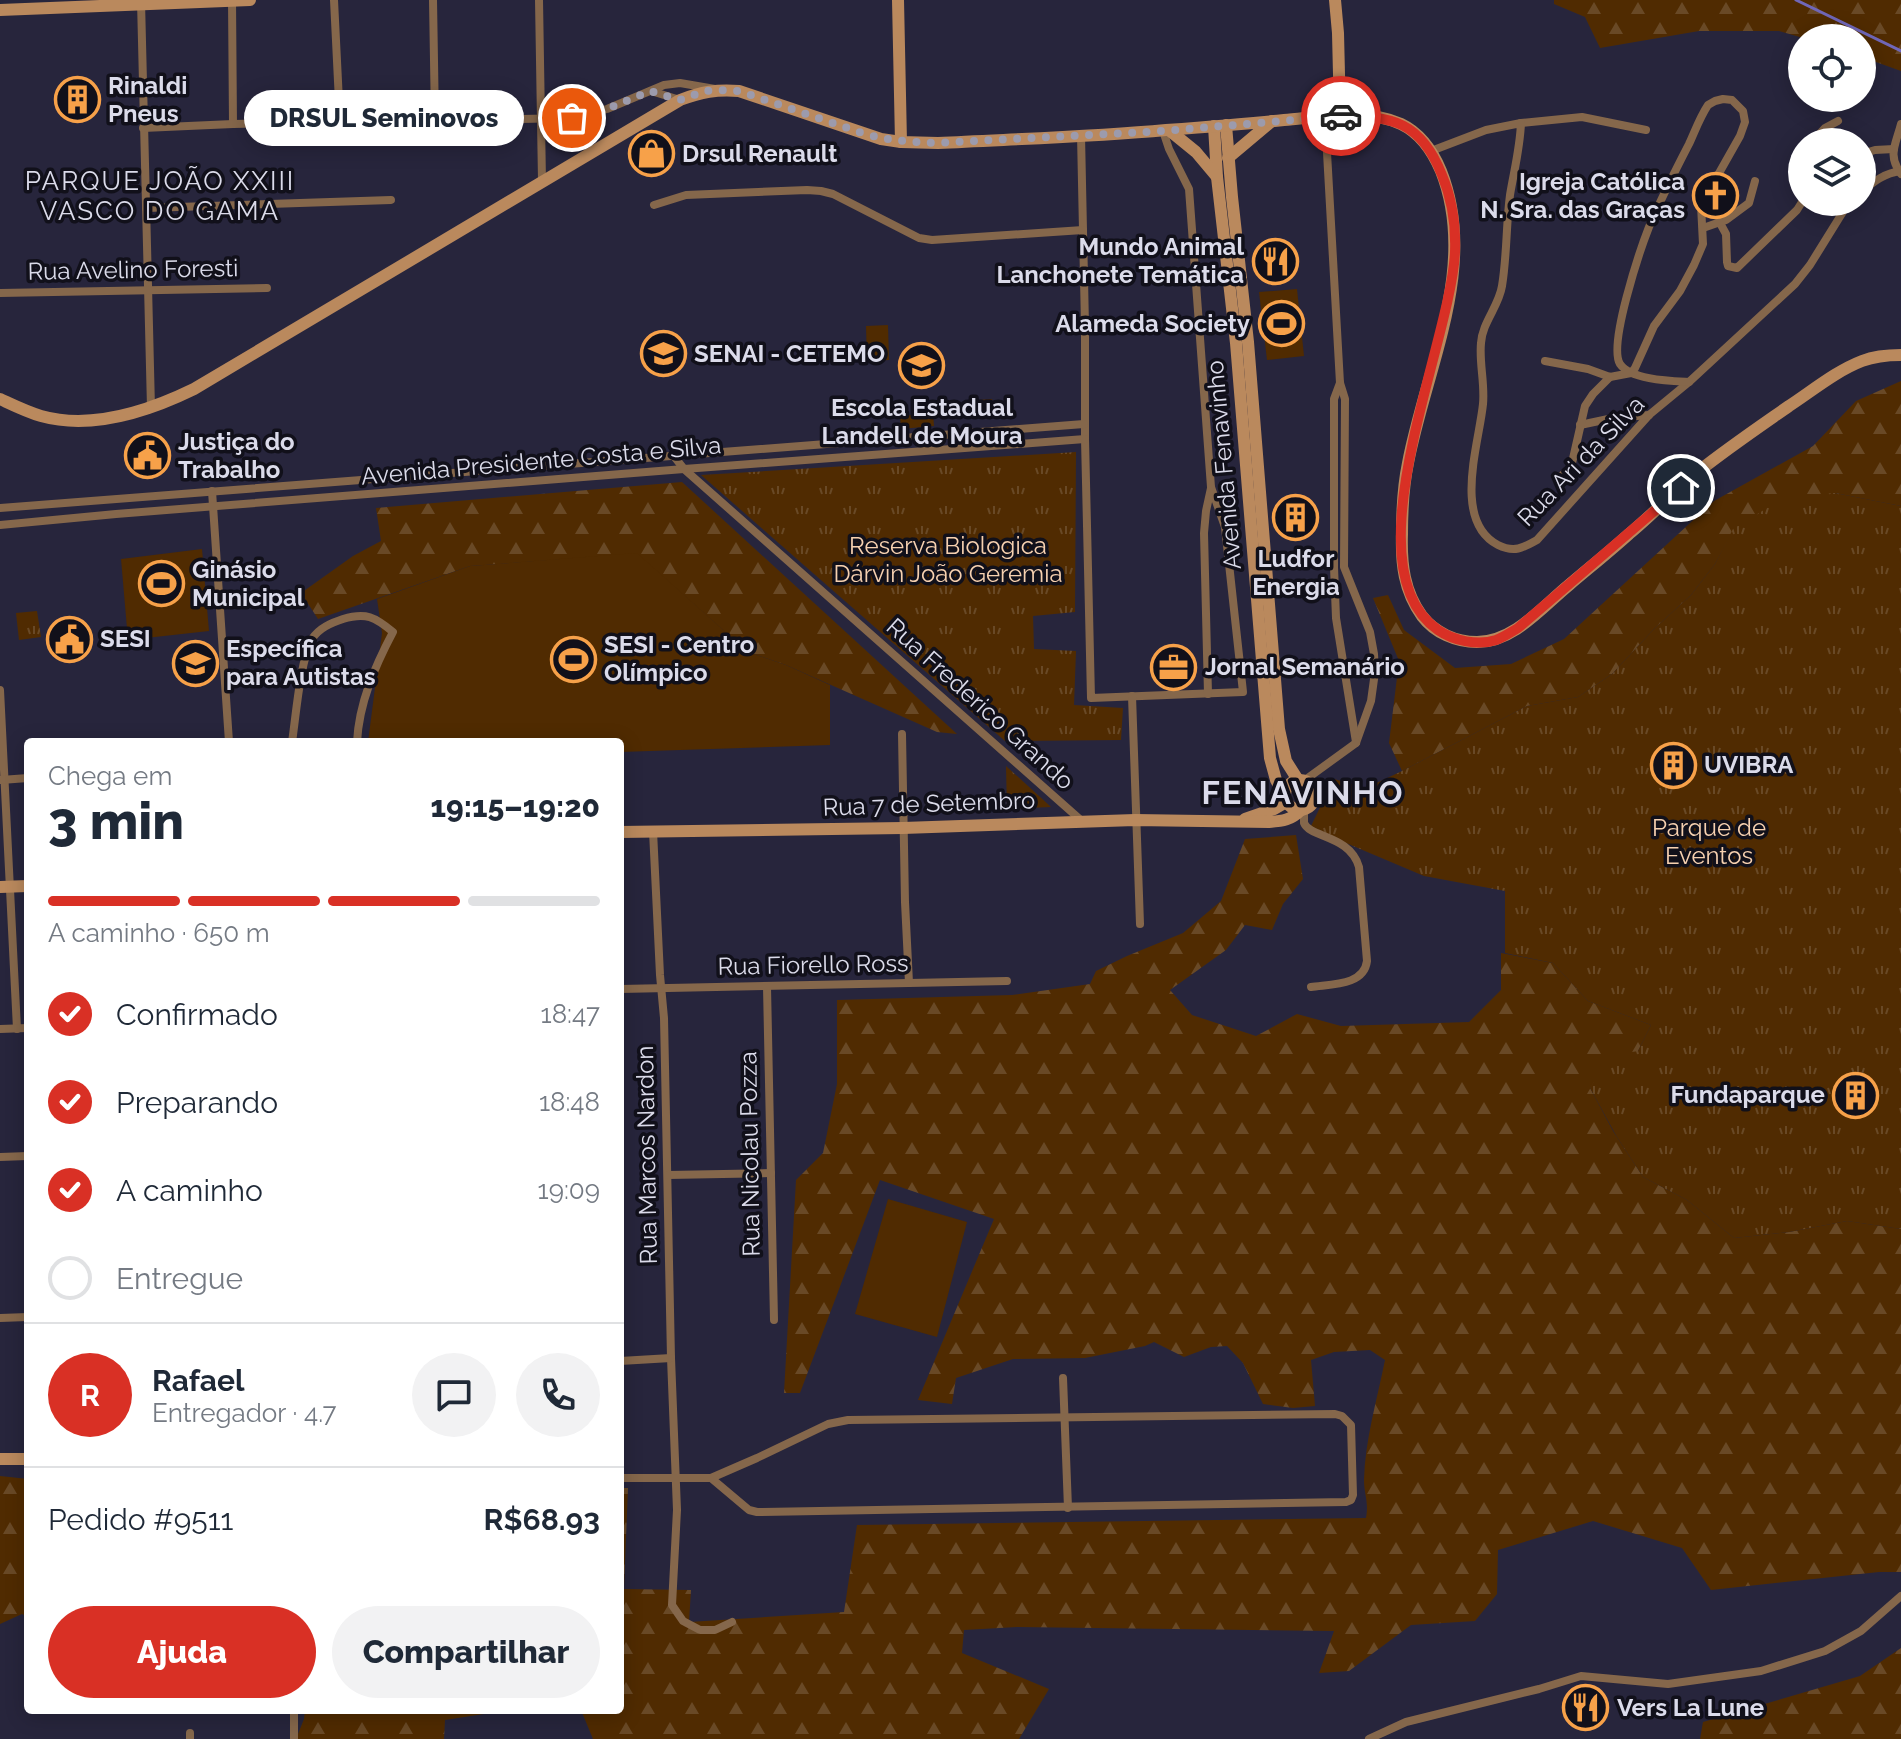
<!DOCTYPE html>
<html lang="pt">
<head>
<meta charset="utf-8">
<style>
	:root { --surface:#fff; --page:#f2f2f3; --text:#1f2937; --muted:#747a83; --line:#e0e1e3; --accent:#d93025 }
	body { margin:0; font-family:Raleway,sans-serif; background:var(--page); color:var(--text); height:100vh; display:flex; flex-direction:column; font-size:30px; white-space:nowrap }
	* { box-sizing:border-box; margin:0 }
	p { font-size:26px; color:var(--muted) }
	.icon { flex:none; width:44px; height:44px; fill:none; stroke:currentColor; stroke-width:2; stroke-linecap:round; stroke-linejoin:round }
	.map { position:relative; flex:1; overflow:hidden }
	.side { position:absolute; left:24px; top:738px; width:600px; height:976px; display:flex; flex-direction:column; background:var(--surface); border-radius:8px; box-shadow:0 4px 20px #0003 }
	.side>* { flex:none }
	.controls { position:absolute; left:1788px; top:24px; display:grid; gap:16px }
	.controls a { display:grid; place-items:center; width:88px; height:88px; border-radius:50%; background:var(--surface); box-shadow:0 4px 20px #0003; font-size:40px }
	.pin { position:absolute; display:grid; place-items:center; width:68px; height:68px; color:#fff; margin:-34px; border:4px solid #fff; border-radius:50%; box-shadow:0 2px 8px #0007 }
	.courier { position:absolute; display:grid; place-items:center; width:80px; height:80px; margin:-40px; border:6px solid #d93025; border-radius:50%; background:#fff; color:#222; box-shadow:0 2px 10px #0007 }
	.bubble { position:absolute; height:56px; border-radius:28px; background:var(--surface); box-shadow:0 4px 20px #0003; font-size:26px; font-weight:800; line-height:56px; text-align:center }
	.head em { font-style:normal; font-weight:800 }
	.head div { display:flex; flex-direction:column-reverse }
	.head { display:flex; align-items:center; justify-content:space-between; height:136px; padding:0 24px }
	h1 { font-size:52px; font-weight:800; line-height:60px }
	.bar { display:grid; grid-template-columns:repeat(4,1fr); gap:12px 8px; align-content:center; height:96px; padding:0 24px }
	.bar i { height:10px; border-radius:6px; background:var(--line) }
	.bar .current { background:var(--accent) }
	.bar p { grid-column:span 4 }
	.line { display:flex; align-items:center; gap:20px; padding:0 24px; border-top:2px solid var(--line) }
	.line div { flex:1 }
	.round { display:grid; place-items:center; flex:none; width:84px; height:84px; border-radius:42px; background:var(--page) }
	ol { padding:0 24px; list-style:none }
	li { display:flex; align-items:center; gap:24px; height:88px }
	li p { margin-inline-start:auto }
	li .icon { padding:8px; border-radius:50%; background:var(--accent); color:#fff; stroke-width:4 }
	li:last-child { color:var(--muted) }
	li i { width:44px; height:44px; border:4px solid var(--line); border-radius:50% }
	.primary-button { display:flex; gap:16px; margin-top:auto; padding:16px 24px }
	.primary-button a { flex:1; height:92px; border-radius:48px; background:var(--accent); color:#fff; font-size:32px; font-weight:800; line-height:92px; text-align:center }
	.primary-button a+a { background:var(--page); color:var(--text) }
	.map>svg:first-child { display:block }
</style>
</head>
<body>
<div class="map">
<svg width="1901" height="1739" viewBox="0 0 1901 1739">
	<defs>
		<pattern id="forest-firs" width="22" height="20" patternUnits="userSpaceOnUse" patternTransform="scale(2)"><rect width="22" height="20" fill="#502b01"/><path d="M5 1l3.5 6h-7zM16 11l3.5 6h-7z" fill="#694926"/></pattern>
		<pattern id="park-tufts" width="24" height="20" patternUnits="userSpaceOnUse" patternTransform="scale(2)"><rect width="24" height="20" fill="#502b01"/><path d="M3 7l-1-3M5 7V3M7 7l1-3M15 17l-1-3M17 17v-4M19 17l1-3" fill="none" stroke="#694926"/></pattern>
	</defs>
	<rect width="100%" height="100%" fill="#27253c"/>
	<g fill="url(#forest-firs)">
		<polygon points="1554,0 1901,0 1901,71 1862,57 1862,38 1803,38 1779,31 1699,31 1600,48 1585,17 1554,4"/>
		<polygon points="1901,381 1901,506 1835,493 1734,529 1715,564 1691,595 1654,629 1612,674 1578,697 1527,706 1402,771 1389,743 1399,661 1373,598 1388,595 1404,630 1455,668 1511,664 1564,639 1714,501 1813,446 1856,401"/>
		<polygon points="682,482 957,734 937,732 786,665 748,652 637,554 470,566 318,619 301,593 353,556 381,541 376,508"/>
		<path d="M1296,835L1303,879L1283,904L1272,930L1245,925L1226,950L1170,990L1192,1015L1256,1036L1297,1014L1341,1026L1469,1022L1501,990V953L1553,963L1588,1001L1651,1025L1638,1051L1590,1088L1613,1131L1643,1177L1687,1200L1734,1238L1789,1232L1847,1221L1901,1229V1572H1879L1711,1590L1682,1548L1593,1521L1498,1550L1497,1594L1475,1621L1411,1625L1349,1671L1319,1673L1334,1631L1017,1627L964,1630L962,1653L1049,1689L1019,1739H593L581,1710H620V1488H628L624,1589L691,1590L689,1622L844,1612L857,1525L1366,1518C1369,1501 1364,1495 1364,1480C1365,1440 1377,1400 1385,1360L1370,1350L1334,1352L1311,1360L1315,1406L1293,1408L1263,1404L1243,1363L1227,1346L1211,1347L1184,1357L1154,1342L1145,1346L1085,1358L1013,1359L956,1378L952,1404L918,1400L994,1219L880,1180L800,1393H784L796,1180L823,1153L837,1084V1000L1012,995L1090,984L1096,971L1127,956L1183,933L1221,901L1245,839Z"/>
		<polygon points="0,1476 28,1479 28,1617 22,1614 0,1624"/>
		<polygon points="1901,1648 1901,1739 1700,1739 1703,1722 1860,1676"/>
		<polygon points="305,1710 510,1710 445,1720 444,1739 296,1739 304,1719"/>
	</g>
	<g fill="url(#park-tufts)">
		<polygon points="1076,452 1075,612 1033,616 1034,649 1076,651 1074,705 1123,708 1121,740 1005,741 701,475"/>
		<polygon points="1835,493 1901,506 1901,1229 1847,1221 1789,1232 1734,1238 1687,1200 1643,1177 1617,1137 1590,1088 1609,1056 1638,1051 1651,1025 1588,1001 1553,963 1505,953 1505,891 1424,876 1346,843 1311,826 1334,779 1366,788 1402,771 1527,706 1578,697 1612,674 1654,629 1691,595 1715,564 1733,529 1785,497"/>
		<polygon points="37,611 41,637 19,640 16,613"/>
		<polygon points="1006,766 1051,807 1007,809"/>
	</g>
	<g fill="#502b01">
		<polygon points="1297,289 1304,356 1267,360 1259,292"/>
		<polygon points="888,325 889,360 867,361 866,326"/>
		<polygon points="992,399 994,416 968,417 966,401"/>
		<polygon points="933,413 934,426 901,429 900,416"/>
		<polygon points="202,549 209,631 128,640 121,559"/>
		<polygon points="637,553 748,652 786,665 830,685 830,745 620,752 620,742 368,742 382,633 377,599 470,566"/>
		<polygon points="888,1199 967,1222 937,1337 855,1314"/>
	</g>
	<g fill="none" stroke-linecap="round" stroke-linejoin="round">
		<polyline stroke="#7067b9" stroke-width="3" points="1796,0 1901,51"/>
		<g stroke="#85674b" stroke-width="8">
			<polyline points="232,0 233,124"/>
			<polyline points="334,0 340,122"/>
			<polyline points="433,0 435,121"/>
			<polyline points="539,0 542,181"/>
			<polyline points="141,1 151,408"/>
			<polyline points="651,91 680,100"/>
			<polyline points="1325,117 1340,383 1345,399 1344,567 1370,632 1374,654 1375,672 1371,701 1356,743"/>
			<polyline points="1521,123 1582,117 1646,130"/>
			<path d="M1901,124C1896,144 1887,155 1901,174"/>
			<polyline points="143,128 233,124 572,118 607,109 664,85 680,83 715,89"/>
			<polyline points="1081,135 1085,326 1085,439 1091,698 1243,692 1225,527 1211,487 1189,189 1169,149 1163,131"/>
			<polyline points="1812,142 1825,128 1838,121"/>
			<path d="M1431,151L1486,130L1521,123C1520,148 1514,171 1510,195C1506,225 1507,256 1502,286C1499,306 1482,323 1481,343C1479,363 1485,383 1483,404C1479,444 1452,521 1498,545C1514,553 1523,548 1537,540L1649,415L1689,382L1795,284L1810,265L1846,207L1851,202"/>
			<polyline points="1862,154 1875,150 1894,149"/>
			<path d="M1862,192C1874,181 1885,173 1901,171"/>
			<polyline points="654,205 686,195 807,190 821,191 833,194 919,238 932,240 1083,230"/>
			<polyline points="146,208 391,200"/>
			<polyline points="1720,223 1726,234 1727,262 1728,266 1737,268 1797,210 1802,202"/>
			<polyline points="1703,228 1726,220 1749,203 1755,181"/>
			<polyline points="0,293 267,288"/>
			<path d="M1545,361L1588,369L1610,377L1631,373L1635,368L1654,326L1680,291L1694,265L1703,244L1701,205L1740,136L1745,122L1743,111L1732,100L1723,99L1715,101L1708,105C1700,117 1695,131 1689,144C1675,171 1661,199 1649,227C1640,250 1608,345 1620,364C1631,380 1671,381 1689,382"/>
			<polyline points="1340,383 1334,399 1334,567 1336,618 1356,742"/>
			<polyline points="1580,425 1613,418 1649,415"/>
			<polyline points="673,455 684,469 1083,822"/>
			<polyline points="1557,480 1568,470 1572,463 1585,406 1593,394 1610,377"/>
			<polyline points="212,491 229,742"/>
			<polyline points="0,508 1084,424"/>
			<polyline points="0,525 116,514 684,469 1085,439"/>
			<polyline points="1275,673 1343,663"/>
			<polyline points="0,690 17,1029"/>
			<polyline points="1208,694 1204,533 1206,511 1211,488"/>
			<polyline points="1132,696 1140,924"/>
			<polyline points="902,734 905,902 909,983"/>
			<path d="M292,742C296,716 300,661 312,639C319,628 331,623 343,619C366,612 375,617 393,632C375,666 359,703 357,742"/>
			<polyline points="1,780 28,778"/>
			<polyline points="1305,780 1356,743"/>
			<path d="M1304,810C1304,811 1304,821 1304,823C1310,838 1350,835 1359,867L1367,961C1364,986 1330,984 1311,987"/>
			<polyline points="653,831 660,975 664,1018 671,1358 677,1510 672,1605 683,1621 700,1630 715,1630 732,1622"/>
			<polyline points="767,987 774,1320"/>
			<polyline points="620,989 1007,981"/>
			<polyline points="0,1029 28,1028"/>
			<polyline points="0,1157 28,1156"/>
			<polyline points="668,1175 771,1173"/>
			<polyline points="0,1318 28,1317"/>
			<polyline points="620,1361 671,1358"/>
			<polyline points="1063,1378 1068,1508"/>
			<polyline points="620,1478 711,1478 757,1458 828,1424 848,1420 1335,1414 1342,1416 1351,1425 1353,1495 1351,1500 1346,1502 757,1512 749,1510 711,1478"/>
			<polyline points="190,1739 190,1733"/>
			<polyline points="294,1739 294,1710"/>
			<polyline points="1369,1739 1406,1722 1539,1689 1581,1676 1668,1684 1761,1671 1825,1651 1861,1631 1901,1596"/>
		</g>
		<g stroke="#ba895d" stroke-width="12">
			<polyline points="898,0 901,142"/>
			<polyline points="1335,0 1338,33 1340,116"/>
			<polyline points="0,10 250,0"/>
			<polyline points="1226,125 1232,197 1248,342 1279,729 1286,761 1298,780"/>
			<polyline points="1214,126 1217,177 1236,343 1270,758 1276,780 1285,797"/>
			<polyline points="1169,130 1196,152 1217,177"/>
			<polyline points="1228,158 1272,121"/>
			<path d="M0,399C13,405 27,412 41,416C91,430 149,411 194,389L680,100C701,92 717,89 739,91L881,139L901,142L938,143C1014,139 1091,137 1166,130C1206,127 1245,124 1284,120C1321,117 1366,108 1401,124C1420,133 1433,152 1441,171C1479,267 1426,368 1408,463C1403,487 1402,510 1402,534C1401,564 1404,591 1422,616C1435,633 1456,642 1477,642C1514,642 1542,607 1569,585C1589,568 1609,552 1629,534C1653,514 1675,491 1699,471C1728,448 1759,427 1789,406C1812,391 1836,371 1862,361C1875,356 1888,355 1901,355"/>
			<circle cx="1300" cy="795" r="15"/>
			<polyline points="1245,819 1274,809 1286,802"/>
			<path d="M620,832L903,828L1135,820L1269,822C1283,821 1291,820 1301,810"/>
			<polyline points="0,887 28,886"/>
			<polyline points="0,1459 28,1459"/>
		</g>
	</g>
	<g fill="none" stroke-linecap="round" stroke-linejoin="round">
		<path stroke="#9c9bad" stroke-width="8" stroke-dasharray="0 14.4" d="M572,118L607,109L650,91L680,100L705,91L719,90L739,91L862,133C888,141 912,142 938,143L1163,131L1341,116"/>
		<path stroke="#d93025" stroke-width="10" d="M1341,116C1393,116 1421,122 1442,175C1452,199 1456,226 1455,252C1451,343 1347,568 1438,630C1454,641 1478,646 1496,640C1504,637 1511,632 1518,628L1681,488"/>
	</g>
	<defs>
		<symbol id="building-ring" viewBox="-11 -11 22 22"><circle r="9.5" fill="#11101a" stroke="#f7a149" stroke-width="1.5"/><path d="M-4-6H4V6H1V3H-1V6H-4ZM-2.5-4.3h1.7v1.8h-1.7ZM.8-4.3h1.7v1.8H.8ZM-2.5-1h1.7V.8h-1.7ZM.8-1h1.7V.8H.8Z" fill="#f7a149"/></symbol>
		<symbol id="shop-ring" viewBox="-11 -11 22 22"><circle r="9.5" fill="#11101a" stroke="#f7a149" stroke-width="1.5"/><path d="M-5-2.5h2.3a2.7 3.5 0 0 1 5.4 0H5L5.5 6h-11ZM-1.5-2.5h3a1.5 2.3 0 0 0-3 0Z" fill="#f7a149"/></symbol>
		<symbol id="church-ring" viewBox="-11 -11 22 22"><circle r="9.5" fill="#11101a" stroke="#f7a149" stroke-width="1.5"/><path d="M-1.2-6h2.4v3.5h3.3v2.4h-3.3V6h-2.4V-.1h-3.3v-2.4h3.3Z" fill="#f7a149"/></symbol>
		<symbol id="restaurant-ring" viewBox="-11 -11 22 22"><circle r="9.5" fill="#11101a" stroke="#f7a149" stroke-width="1.5"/><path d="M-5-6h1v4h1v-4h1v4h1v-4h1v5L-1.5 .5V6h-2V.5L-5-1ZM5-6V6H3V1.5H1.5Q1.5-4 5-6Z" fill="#f7a149"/></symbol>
		<symbol id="stadium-ring" viewBox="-11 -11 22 22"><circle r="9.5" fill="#11101a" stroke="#f7a149" stroke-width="1.5"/><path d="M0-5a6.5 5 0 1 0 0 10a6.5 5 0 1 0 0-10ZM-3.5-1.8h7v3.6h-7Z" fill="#f7a149"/></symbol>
		<symbol id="university-ring" viewBox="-11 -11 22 22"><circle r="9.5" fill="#11101a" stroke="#f7a149" stroke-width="1.5"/><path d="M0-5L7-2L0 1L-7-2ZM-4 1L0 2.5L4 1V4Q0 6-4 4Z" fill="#f7a149"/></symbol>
		<symbol id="school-ring" viewBox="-11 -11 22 22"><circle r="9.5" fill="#11101a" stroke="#f7a149" stroke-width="1.5"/><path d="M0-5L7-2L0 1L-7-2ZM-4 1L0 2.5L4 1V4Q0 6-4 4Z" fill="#f7a149"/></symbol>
		<symbol id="civic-ring" viewBox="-11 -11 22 22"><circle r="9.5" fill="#11101a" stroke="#f7a149" stroke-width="1.5"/><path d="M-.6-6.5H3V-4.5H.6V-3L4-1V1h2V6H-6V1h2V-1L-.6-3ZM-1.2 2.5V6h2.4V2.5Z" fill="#f7a149"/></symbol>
		<symbol id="office-ring" viewBox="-11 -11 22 22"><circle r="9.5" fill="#11101a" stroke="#f7a149" stroke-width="1.5"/><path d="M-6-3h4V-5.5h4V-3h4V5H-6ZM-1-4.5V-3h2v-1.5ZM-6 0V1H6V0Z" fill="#f7a149"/></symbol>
	</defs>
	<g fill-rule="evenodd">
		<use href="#building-ring" x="52" y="74" width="51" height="51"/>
		<use href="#shop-ring" x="626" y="128" width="51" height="51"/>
		<use href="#church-ring" x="1690" y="170" width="51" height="51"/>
		<use href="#restaurant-ring" x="1250" y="236" width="51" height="51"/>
		<use href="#stadium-ring" x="1256" y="298" width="51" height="51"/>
		<use href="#university-ring" x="638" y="328" width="51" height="51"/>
		<use href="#school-ring" x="896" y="340" width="51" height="51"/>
		<use href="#civic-ring" x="122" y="430" width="51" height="51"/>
		<use href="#building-ring" x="1270" y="492" width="51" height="51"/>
		<use href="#stadium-ring" x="136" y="558" width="51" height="51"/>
		<use href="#civic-ring" x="44" y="614" width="51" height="51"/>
		<use href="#stadium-ring" x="548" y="634" width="51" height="51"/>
		<use href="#school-ring" x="170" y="638" width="51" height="51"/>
		<use href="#office-ring" x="1148" y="642" width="51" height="51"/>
		<use href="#building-ring" x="1648" y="740" width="51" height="51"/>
		<use href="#building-ring" x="1830" y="1070" width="51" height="51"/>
		<use href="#restaurant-ring" x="1560" y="1682" width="51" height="51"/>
	</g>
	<g text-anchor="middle" stroke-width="7" stroke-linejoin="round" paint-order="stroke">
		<g font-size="24" font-weight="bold" fill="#dbdbea" stroke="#11101a" text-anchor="start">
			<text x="108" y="94">Rinaldi<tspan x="108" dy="28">Pneus</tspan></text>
			<text x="682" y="162">Drsul Renault</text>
			<text x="1685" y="190" text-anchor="end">Igreja Católica<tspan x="1685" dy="28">N. Sra. das Graças</tspan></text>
			<text x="1244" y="255" text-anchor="end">Mundo Animal<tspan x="1244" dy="28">Lanchonete Temática</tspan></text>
			<text x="1250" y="332" text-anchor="end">Alameda Society</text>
			<text x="694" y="362">SENAI - CETEMO</text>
			<text x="922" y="416" text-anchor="middle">Escola Estadual<tspan x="922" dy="28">Landell de Moura</tspan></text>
			<text x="178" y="450">Justiça do<tspan x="178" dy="28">Trabalho</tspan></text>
			<text x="1296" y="567" text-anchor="middle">Ludfor<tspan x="1296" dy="28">Energia</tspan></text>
			<text x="192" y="578">Ginásio<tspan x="192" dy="28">Municipal</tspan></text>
			<text x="100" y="647">SESI</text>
			<text x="604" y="653">SESI - Centro<tspan x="604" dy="28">Olímpico</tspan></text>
			<text x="226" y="657">Específica<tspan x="226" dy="28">para Autistas</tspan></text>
			<text x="1205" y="675">Jornal Semanário</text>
			<text x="1704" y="773">UVIBRA</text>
			<text x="1825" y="1103" text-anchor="end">Fundaparque</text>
			<text x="1617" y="1716">Vers La Lune</text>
		</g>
		<g font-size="24" fill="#dbdbea" stroke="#11101a">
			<text transform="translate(133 270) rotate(-1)" y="8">Rua Avelino Foresti</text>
			<text transform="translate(541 461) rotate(-5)" y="8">Avenida Presidente Costa e Silva</text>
			<text transform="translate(1581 461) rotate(-46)" y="8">Rua Ari da Silva</text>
			<text transform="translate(1224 465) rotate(-95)" y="8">Avenida Fenavinho</text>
			<text transform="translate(980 704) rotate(42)" y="8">Rua Frederico Grando</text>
			<text transform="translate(929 804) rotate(-2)" y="8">Rua 7 de Setembro</text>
			<text transform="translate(813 965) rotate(-1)" y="8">Rua Fiorello Ross</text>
			<text transform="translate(750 1154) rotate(-91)" y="8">Rua Nicolau Pozza</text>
			<text transform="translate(647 1155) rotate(-91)" y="8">Rua Marcos Nardon</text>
		</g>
		<g font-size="24" fill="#f7d1b0" stroke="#11101a">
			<text x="948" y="554">Reserva Biologica<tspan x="948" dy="28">Dárvin João Geremia</tspan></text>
			<text x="1709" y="836">Parque de<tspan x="1709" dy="28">Eventos</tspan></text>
		</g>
		<g font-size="26" letter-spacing="2" fill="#dbdbea" stroke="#11101a">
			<text x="160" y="190">PARQUE JOÃO XXIII<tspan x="160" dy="30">VASCO DO GAMA</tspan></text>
		</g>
		<g font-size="32" font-weight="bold" letter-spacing="2" fill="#dbdbea" stroke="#11101a">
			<text x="1303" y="804">FENAVINHO</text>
		</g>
	</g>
</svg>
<div class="controls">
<a><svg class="icon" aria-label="locate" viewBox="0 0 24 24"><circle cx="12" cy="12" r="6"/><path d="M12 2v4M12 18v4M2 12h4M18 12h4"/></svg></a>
<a><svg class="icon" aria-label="layers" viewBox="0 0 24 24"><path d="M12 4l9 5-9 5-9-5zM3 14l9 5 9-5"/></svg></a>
</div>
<div class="pin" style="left:572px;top:118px;background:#ea580c"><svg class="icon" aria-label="bag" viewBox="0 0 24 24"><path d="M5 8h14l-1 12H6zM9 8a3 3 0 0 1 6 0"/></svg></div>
<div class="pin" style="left:1681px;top:488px;background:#1f2937"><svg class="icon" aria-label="home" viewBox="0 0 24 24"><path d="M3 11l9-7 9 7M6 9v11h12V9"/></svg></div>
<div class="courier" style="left:1341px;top:116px"><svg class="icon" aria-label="car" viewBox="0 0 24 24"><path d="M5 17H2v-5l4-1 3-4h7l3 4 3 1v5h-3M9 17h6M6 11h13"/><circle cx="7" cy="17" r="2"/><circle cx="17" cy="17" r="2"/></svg></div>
<div class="bubble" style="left:244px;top:90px;width:280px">DRSUL Seminovos</div>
<section class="side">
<div class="head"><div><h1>3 min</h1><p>Chega em</p></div><em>19:15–19:20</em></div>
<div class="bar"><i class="current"></i><i class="current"></i><i class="current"></i><i></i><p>A caminho · 650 m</p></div>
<ol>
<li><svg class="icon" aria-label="check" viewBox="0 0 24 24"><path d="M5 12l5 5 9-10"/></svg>Confirmado<p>18:47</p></li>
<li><svg class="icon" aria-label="check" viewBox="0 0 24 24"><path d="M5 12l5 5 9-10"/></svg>Preparando<p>18:48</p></li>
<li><svg class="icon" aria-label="check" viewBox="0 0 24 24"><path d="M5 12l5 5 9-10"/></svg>A caminho<p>19:09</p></li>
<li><i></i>Entregue</li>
</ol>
<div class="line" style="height:144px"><b class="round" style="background:var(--accent);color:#fff">R</b><div><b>Rafael</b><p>Entregador · 4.7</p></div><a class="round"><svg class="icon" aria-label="chat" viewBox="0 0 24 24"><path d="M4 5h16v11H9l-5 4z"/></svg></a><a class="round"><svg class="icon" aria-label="phone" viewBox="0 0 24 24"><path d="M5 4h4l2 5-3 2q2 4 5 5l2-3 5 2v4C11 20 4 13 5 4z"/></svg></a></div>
<div class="line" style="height:104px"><div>Pedido #9511</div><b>R$68.93</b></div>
<div class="primary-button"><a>Ajuda</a><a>Compartilhar</a></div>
</section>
</div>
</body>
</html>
